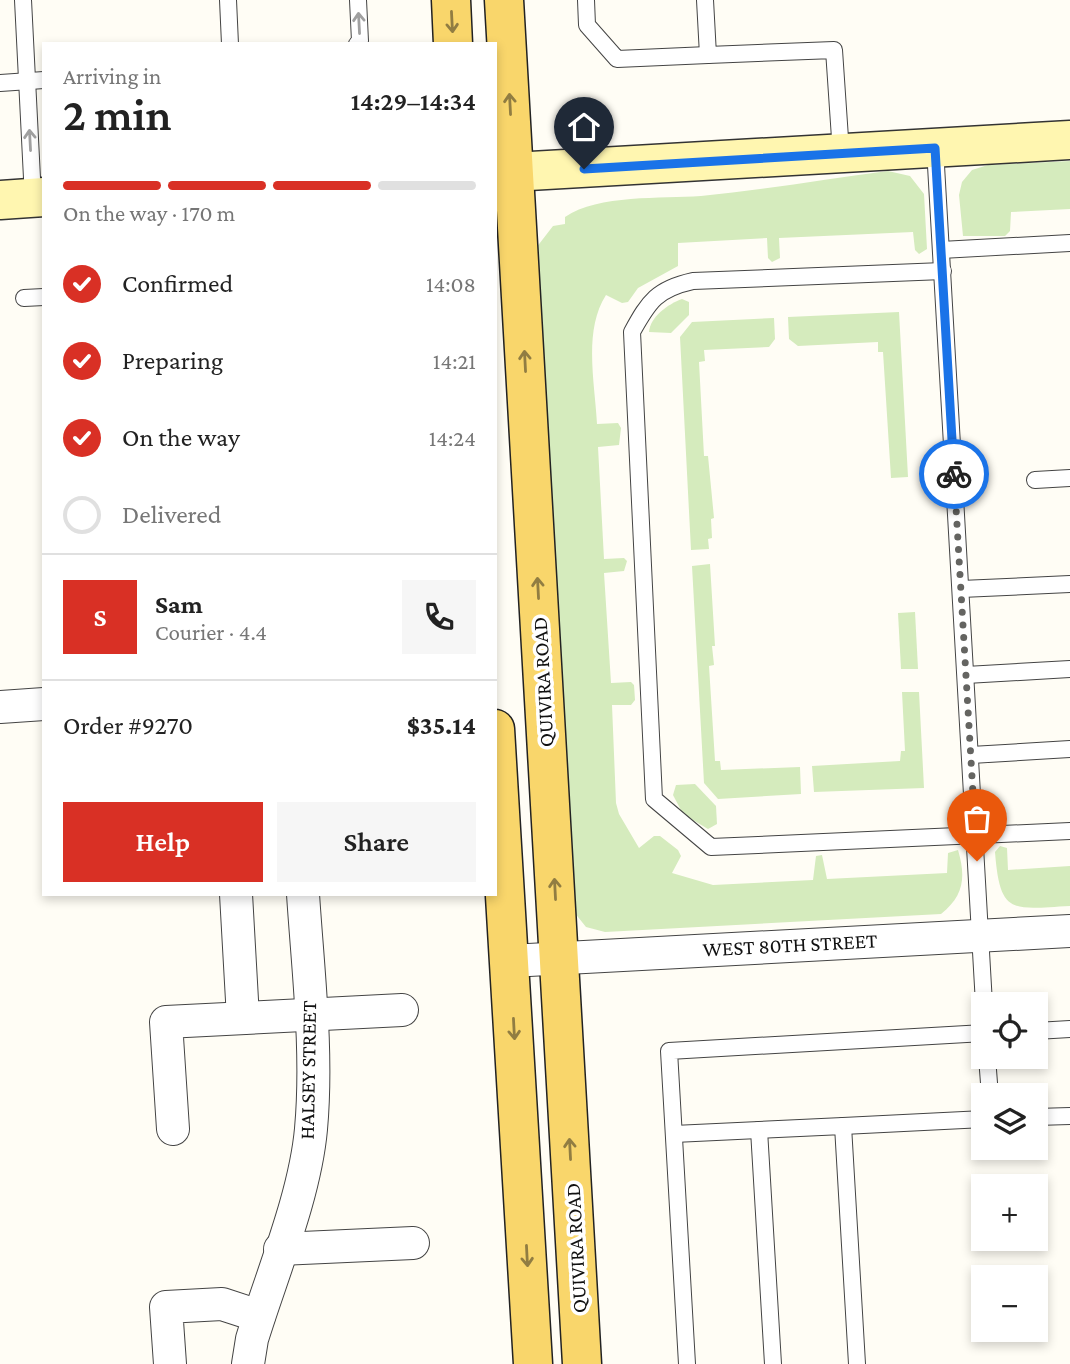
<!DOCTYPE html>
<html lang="en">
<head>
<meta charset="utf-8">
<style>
	:root { --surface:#fff; --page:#f6f6f6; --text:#222; --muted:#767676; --line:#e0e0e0; --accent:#d93025 }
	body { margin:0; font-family:"Crimson Pro",serif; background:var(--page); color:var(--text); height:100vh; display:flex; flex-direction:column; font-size:26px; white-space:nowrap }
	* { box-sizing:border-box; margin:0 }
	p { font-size:23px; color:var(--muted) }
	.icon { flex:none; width:38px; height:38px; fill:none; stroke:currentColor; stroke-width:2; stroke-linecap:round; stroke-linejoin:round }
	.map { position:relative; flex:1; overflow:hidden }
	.sheet { position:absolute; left:42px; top:42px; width:455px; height:854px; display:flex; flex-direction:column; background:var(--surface); border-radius:0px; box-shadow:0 4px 10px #0003 }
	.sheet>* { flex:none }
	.controls { position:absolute; left:971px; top:992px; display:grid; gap:14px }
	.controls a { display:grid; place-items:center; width:77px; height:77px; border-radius:0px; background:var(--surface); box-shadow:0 4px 10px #0003; font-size:35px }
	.pin { position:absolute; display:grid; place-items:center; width:60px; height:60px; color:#fff; margin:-72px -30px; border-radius:50% 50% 50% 0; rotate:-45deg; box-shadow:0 0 7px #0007 }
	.pin .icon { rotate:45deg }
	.courier { position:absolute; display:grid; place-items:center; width:70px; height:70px; margin:-35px; border:5px solid #1a73e8; border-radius:50%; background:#fff; color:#222; box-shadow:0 2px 9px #0007 }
	.headline em { font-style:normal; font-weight:600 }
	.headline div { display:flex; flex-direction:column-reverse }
	.headline { display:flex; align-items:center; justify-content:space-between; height:119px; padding:0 21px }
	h1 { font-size:46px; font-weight:600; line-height:52px }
	.bar { display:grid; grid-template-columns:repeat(4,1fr); gap:10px 7px; align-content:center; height:84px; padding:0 21px }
	.bar i { height:9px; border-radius:5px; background:var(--line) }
	.bar .current { background:var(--accent) }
	.bar p { grid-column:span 4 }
	.line { display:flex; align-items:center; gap:18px; padding:0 21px; border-top:2px solid var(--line) }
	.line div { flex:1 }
	.round { display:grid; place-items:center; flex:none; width:74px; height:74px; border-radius:0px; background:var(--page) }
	ol { padding:0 21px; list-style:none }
	li { display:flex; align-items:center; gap:21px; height:77px }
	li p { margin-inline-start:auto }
	li .icon { padding:7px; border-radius:50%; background:var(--accent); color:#fff; stroke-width:4 }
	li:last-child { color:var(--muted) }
	li i { width:38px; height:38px; border:4px solid var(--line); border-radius:50% }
	.cta { display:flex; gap:14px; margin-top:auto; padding:14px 21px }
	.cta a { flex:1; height:80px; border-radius:0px; background:var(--accent); color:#fff; font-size:28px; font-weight:600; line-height:80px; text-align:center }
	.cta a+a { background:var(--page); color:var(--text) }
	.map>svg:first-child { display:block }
</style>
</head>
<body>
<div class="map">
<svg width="1070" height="1364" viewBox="0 0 1070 1364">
	<rect width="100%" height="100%" fill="#fffdf5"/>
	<g fill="#d5ebbd">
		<polygon points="1070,161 1070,209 1011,212 1010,231 1005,236 963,236 959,195 962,182 972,170 988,165"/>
		<path d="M888,171L910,176L924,194L927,249L919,254L915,250L913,232L779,238L780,258L772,262L768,258L767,238L678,243V266L638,288L628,302L622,303L606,295C583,331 595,383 597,424L618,423L621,428L619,445L598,447L604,559L624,558L627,561L624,571L604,573L611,683L631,682L634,685L635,700L631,705H612L616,803L619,814L639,848L654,836H660L678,850L681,856L672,873L713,885L813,880L816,856L822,855L827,879L947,873L948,853L958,850C966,877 964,896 941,914L605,932L586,927L570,907L536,248L553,226L565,224V217C599,194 661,199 701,196C764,190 826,179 888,171Z"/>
		<path d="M682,299L689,302V315L671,333L649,332C650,317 668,304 682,299Z"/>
		<polygon points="899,312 908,477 891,478 883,352 878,352 878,342 798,346 789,339 788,317"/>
		<polygon points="774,318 775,339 769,347 704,350 705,361 699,362 704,456 708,456 714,518 711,519 712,538 708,539 709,549 691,550 680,337 692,322"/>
		<polygon points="710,564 715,646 712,646 714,665 709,666 715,761 720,761 721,770 800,767 801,794 718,799 704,783 692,566"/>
		<polygon points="915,612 918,669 901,669 898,613"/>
		<polygon points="902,692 919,692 924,788 814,792 812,766 900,761 901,751 905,751"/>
		<polygon points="695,784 716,806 717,824 708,829 683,814 673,795 676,785"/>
		<path d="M1000,846L1007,848L1008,870L1070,866V906C1012,909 1000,916 995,852Z"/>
	</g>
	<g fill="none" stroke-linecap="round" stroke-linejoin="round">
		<defs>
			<g id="lane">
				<polyline points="23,0 33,198"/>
				<polyline points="228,0 230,44"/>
				<polyline points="586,0 587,25 617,59 708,55"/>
				<polyline points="705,0 708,55 834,50 841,153"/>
				<polyline points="357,44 360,41 358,0"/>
				<polyline points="0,83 44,80"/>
				<polyline points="935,148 984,1004"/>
				<polyline points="941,250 1070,243"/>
				<path d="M943,271L693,281C657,289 649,301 632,332L654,799L711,847L1070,831"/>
				<polyline points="24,298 44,297"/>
				<polyline points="1035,480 1070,478"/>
				<polyline points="961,589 1070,584"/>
				<polyline points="966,675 1070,669"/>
				<polyline points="971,755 1070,749"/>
				<polyline points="1036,1031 1070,1029"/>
				<polyline points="987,1057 990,1096"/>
				<polyline points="1036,1117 1070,1116"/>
				<polyline points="843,1126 984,1119"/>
				<polyline points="759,1130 773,1364"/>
				<polyline points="674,1134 843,1126 857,1364"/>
				<polyline points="687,1364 669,1051 984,1033"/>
			</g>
			<g id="street">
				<polyline points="0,707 44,704"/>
				<polyline points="236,894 243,1018"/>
				<polyline points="510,961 1070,931"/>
				<polyline points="173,1129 166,1022 402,1010"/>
				<polyline points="280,1249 413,1243"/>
				<polyline points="170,1364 166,1307 222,1304 259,1316"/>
				<path d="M248,1364L252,1339C272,1274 305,1196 311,1129C318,1052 308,971 303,894"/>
			</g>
			<g id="secondary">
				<polyline points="495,173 1070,140"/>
				<polyline points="0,200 44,197"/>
			</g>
			<g id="primary">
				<polyline points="451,0 453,44"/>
				<polyline points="504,0 582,1364"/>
				<polyline points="495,729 533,1364"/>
			</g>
		</defs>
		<use href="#lane" stroke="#444" stroke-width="18"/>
		<use href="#street" stroke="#444" stroke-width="34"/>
		<use href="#secondary" stroke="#333" stroke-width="41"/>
		<use href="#primary" stroke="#222" stroke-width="41"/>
		<use href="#lane" stroke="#fff" stroke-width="16"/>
		<use href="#street" stroke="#fff" stroke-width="32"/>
		<use href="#secondary" stroke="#fff6b0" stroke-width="38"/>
		<use href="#primary" stroke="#f9d66b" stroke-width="38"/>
	</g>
	<defs><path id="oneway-shaft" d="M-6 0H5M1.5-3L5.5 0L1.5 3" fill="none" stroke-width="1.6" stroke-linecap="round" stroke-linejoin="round" transform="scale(1.75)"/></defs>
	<g stroke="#917d42">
		<use href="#oneway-shaft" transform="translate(452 22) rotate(87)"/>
		<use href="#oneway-shaft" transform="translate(510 104) rotate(-93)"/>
		<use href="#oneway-shaft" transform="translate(525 361) rotate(-93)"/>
		<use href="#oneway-shaft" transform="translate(538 588) rotate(-93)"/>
		<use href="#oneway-shaft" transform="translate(555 889) rotate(-93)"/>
		<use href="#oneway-shaft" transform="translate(514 1029) rotate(87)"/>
		<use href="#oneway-shaft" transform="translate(570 1149) rotate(-93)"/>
		<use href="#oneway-shaft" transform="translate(527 1256) rotate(87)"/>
	</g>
	<g stroke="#a0a0a0">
		<use href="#oneway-shaft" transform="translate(359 23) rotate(-93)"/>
		<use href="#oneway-shaft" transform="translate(30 140) rotate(-93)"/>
	</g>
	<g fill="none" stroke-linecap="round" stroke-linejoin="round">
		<polyline stroke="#646461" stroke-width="7" stroke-dasharray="0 12.6" points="954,474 977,861"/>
		<polyline stroke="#1a73e8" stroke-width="9" points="584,169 935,148 954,474"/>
	</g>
	<g text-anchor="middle" stroke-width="7" stroke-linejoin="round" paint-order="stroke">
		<g font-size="21" fill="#111" stroke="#fff">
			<text transform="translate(543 682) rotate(-93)" y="7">QUIVIRA ROAD</text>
			<text transform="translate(790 945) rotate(-3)" y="7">WEST 80TH STREET</text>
			<text transform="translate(308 1070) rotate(-89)" y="7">HALSEY STREET</text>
			<text transform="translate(576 1248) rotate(-93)" y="7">QUIVIRA ROAD</text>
		</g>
	</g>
</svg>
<div class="controls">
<a><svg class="icon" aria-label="locate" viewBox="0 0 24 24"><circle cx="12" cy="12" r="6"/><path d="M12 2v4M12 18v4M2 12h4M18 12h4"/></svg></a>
<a><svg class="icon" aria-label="layers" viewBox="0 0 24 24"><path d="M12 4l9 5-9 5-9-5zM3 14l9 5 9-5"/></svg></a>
<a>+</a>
<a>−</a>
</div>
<div class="pin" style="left:977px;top:861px;background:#ea580c"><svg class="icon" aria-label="bag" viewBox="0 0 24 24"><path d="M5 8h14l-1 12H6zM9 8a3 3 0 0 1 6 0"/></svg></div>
<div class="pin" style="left:584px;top:169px;background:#1f2937"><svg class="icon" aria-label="home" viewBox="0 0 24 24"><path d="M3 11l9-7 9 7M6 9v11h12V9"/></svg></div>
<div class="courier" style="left:954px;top:474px"><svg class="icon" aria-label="bike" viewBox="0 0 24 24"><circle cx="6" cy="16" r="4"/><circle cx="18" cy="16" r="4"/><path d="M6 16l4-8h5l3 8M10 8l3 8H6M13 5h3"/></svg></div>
<section class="sheet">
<div class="headline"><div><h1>2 min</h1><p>Arriving in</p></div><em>14:29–14:34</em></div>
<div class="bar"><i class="current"></i><i class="current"></i><i class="current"></i><i></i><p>On the way · 170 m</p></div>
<ol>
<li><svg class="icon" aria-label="check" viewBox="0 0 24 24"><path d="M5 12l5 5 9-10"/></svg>Confirmed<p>14:08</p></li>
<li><svg class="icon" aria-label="check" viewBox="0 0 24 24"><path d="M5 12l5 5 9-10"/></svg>Preparing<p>14:21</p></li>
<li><svg class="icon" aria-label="check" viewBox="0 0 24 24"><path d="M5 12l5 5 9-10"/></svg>On the way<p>14:24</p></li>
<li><i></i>Delivered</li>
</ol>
<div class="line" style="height:126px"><b class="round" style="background:var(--accent);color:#fff">S</b><div><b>Sam</b><p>Courier · 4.4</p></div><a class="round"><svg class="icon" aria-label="phone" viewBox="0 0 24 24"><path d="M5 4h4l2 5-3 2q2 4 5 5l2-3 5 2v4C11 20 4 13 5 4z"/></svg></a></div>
<div class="line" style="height:91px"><div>Order #9270</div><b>$35.14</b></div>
<div class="cta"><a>Help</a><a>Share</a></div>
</section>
</div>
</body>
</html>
